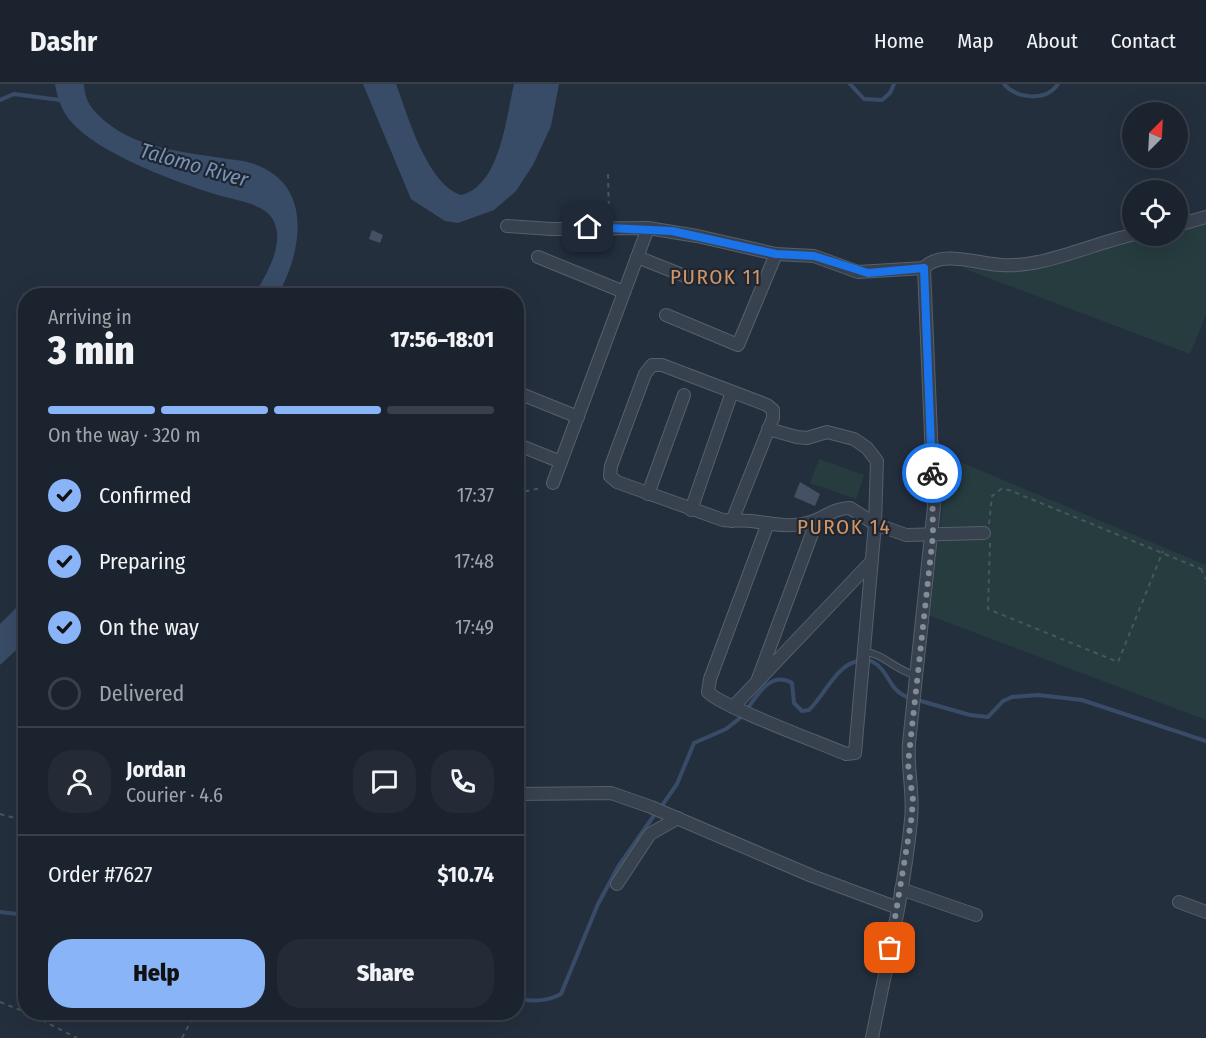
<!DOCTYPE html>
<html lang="en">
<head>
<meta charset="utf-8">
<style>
	:root { --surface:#1b232e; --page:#242b36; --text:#f1f3f6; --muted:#a0a4aa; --line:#39404a; --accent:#8ab4f8 }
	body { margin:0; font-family:"Fira Sans Condensed",sans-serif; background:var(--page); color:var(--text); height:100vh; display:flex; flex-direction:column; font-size:22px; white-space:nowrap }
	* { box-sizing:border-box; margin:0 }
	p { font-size:20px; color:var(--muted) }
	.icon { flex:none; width:33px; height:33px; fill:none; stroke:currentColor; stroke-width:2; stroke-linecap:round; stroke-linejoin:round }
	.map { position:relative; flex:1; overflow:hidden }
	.panel { position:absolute; left:18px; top:204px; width:506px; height:732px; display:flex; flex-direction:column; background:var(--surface); border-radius:24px; box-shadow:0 6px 24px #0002,0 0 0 2px var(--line) }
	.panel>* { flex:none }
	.needle { width:39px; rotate:24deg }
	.buttons { position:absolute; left:1122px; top:18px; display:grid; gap:12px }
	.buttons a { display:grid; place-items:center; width:66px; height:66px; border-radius:50%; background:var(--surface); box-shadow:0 6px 24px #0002,0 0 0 2px var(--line); font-size:30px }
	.pin { position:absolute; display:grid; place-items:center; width:51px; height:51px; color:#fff; margin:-26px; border-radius:12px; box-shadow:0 3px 9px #0006 }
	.courier { position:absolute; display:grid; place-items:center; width:60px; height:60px; margin:-30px; border:4px solid #1a73e8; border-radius:50%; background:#fff; color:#222; box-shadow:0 2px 8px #0007 }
	.overview em { font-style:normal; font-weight:800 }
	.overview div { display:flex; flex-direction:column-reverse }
	.overview { display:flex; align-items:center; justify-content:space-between; height:102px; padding:0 30px }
	h1 { font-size:39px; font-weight:800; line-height:45px }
	.bar { display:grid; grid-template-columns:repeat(4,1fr); gap:9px 6px; align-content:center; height:72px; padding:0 30px }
	.bar i { height:8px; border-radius:4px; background:var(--line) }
	.bar .selected { background:var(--accent) }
	.bar p { grid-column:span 4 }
	.line { display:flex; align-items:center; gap:15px; padding:0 30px; border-top:2px solid var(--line) }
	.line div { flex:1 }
	.round { display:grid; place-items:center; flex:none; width:63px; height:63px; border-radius:24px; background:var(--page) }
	ol { padding:0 30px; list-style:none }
	li { display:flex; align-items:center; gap:18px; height:66px }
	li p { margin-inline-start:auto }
	li .icon { padding:6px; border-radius:50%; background:var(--accent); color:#111; stroke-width:4 }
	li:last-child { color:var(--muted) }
	li i { width:33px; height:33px; border:3px solid var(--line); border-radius:50% }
	.action { display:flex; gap:12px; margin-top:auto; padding:12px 30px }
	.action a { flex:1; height:69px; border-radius:24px; background:var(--accent); color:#111; font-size:24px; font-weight:800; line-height:69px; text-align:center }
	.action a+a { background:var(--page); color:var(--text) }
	header { display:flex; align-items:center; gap:36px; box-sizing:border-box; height:84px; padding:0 30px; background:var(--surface); border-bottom:2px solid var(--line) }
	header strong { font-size:28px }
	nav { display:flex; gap:33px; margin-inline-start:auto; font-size:21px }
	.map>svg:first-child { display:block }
</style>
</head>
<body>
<header>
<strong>Dashr</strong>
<nav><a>Home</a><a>Map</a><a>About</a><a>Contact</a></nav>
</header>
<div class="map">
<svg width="1206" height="954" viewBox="0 0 1206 954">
	<rect width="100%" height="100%" fill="#242f3e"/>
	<g fill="#263c3f">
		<path d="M1206,140V231L1190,270L962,184C985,186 1009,190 1032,185C1081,175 1127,152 1178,152V147Z"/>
		<polygon points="941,370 1206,481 1206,636 928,531 942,428"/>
		<polygon points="819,375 864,391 856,415 810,399"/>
	</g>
	<g fill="#394c67">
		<path d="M55,0H84C85,18 92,26 106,38C137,64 183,68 222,74C232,76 244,76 254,80C314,101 302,167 278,211H254C266,191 287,158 272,134C262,119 234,116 218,111C176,98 95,69 68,34C61,24 57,12 55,0Z"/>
		<path d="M363,0H396C408,32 427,100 461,111C500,102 506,34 514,0H559L551,42L533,81L516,107L494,126L458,139L445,137L411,115Z"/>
		<polygon points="25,515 25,558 0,581 0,540"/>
	</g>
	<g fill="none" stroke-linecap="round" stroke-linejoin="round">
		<g stroke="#394c67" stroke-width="4">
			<polyline points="850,0 864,15 882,16 890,9 894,0"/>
			<path d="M1004,0C1017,15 1046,18 1058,0"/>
			<polyline points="0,16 14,10 60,16"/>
			<path d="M871,577C889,585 888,606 907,613"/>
			<polyline points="921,617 970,631 988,633 1003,617 1012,613 1038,611 1082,616 1206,657"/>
			<path d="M748,624C758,609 772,587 792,599L794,619L802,627L809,626C825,611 836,581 858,577"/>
			<polyline points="663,720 677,700 694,659 726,645 740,634"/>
			<polyline points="0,828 26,831"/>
			<path d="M516,913C530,919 548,917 561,910L598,820L618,783L655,730"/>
		</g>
	</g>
	<g fill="#455162">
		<polygon points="372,146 383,151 380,159 369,155"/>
		<polygon points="800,398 820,410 815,422 794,413"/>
	</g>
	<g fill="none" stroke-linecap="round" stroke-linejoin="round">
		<defs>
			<path id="service" d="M864,568C884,569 894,586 915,591"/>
			<g id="minor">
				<polyline points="1178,141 1206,133"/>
				<polyline points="507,142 551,145 648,144 697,152 776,170 814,172 858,188 924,184"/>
				<polyline points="538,173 624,208"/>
				<polyline points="637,173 685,192"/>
				<polyline points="666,231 738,261 776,170"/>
				<polyline points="516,308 578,333"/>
				<polyline points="516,360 561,378"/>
				<polyline points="553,399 648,144"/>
				<polyline points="648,410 684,311"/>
				<polyline points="691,426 732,308"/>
				<path d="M732,437L773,334V326L767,321L662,281H652L645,290L611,382L610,392L617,398L723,436C732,437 741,436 751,437C770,439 788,444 807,439C823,436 832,424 850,424L875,440L906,451L984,449"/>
				<path d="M768,439L710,595L708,608C718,621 823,660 846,670L855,669L875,440L877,377L867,364L854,355L827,348L807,354L797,353L768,345"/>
				<polyline points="758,595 817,436"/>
				<polyline points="733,623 871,478"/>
				<polyline points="516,710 611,709 651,723 812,792 898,824"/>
				<polyline points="617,800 650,750 678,734"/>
				<polyline points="901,805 976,831"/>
				<polyline points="1179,818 1206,828"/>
				<path d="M872,954C886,882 904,810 911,736C914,710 907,685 909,659L934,423L924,184C941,165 978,180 1001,181C1044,184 1090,160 1132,151"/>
			</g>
		</defs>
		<use href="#service" stroke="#565f6c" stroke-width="8"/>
		<use href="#minor" stroke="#565f6c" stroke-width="14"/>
		<g stroke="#44595c" stroke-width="2" stroke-dasharray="4.5 4.5" stroke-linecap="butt">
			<polyline points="608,90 609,133"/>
			<polyline points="516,409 542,404"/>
			<polyline points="989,440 992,412 1001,405 1009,406 1206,487"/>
			<polyline points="990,459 988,525 1118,578 1163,467"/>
			<polyline points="1201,485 1206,495"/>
			<polyline points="0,730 26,737"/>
			<polyline points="0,918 25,928"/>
			<polyline points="26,928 77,954"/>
			<polyline points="182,954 196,928"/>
		</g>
		<use href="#service" stroke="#38414e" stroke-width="6"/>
		<use href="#minor" stroke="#38414e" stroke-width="12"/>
	</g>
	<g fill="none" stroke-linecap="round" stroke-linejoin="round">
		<polyline stroke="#828b98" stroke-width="6" stroke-dasharray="0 10.8" points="890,864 911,738 913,716 908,680 933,451 932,389"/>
		<polyline stroke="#1a73e8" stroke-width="8" points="588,143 672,147 776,170 814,172 868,189 924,184 932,389"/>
	</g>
	<g text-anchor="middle" stroke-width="4.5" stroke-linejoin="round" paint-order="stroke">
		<g font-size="21" font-style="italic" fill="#7c92b1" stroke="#1d2633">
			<text transform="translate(194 81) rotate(16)" y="7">Talomo River</text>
		</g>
		<g font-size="21" letter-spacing="1.5" fill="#d59563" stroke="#1d2633">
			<text x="716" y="200">PUROK 11</text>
			<text x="844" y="450">PUROK 14</text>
		</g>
	</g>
</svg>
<div class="buttons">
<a><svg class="needle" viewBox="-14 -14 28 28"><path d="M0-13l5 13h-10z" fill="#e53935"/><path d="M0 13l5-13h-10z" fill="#a0a4aa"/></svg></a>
<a><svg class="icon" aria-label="locate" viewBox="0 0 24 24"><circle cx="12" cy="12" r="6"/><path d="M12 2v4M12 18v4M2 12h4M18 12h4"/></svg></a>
</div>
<div class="pin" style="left:890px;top:864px;background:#ea580c"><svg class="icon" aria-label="bag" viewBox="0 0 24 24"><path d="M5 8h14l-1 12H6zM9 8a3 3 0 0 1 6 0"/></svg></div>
<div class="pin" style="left:588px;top:143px;background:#1f2937"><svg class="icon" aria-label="home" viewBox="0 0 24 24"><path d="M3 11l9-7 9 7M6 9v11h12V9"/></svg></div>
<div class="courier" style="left:932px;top:389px"><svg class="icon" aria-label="bike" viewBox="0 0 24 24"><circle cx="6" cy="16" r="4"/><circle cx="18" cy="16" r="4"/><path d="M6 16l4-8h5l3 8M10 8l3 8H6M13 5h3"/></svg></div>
<section class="panel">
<div class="overview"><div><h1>3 min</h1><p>Arriving in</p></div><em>17:56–18:01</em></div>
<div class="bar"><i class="selected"></i><i class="selected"></i><i class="selected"></i><i></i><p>On the way · 320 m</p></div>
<ol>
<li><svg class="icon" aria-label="check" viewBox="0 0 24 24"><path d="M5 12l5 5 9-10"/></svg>Confirmed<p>17:37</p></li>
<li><svg class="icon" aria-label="check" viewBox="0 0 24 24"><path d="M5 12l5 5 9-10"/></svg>Preparing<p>17:48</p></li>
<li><svg class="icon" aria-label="check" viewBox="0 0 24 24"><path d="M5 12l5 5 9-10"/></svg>On the way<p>17:49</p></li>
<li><i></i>Delivered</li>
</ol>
<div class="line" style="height:108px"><a class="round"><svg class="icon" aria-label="person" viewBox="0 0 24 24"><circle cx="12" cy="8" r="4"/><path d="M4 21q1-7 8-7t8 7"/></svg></a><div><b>Jordan</b><p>Courier · 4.6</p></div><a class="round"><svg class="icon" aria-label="chat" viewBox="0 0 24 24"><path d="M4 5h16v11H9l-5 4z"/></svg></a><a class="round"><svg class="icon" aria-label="phone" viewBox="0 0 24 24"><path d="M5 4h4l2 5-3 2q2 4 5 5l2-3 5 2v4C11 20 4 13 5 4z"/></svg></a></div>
<div class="line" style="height:78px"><div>Order #7627</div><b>$10.74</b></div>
<div class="action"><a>Help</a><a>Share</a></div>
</section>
</div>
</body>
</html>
